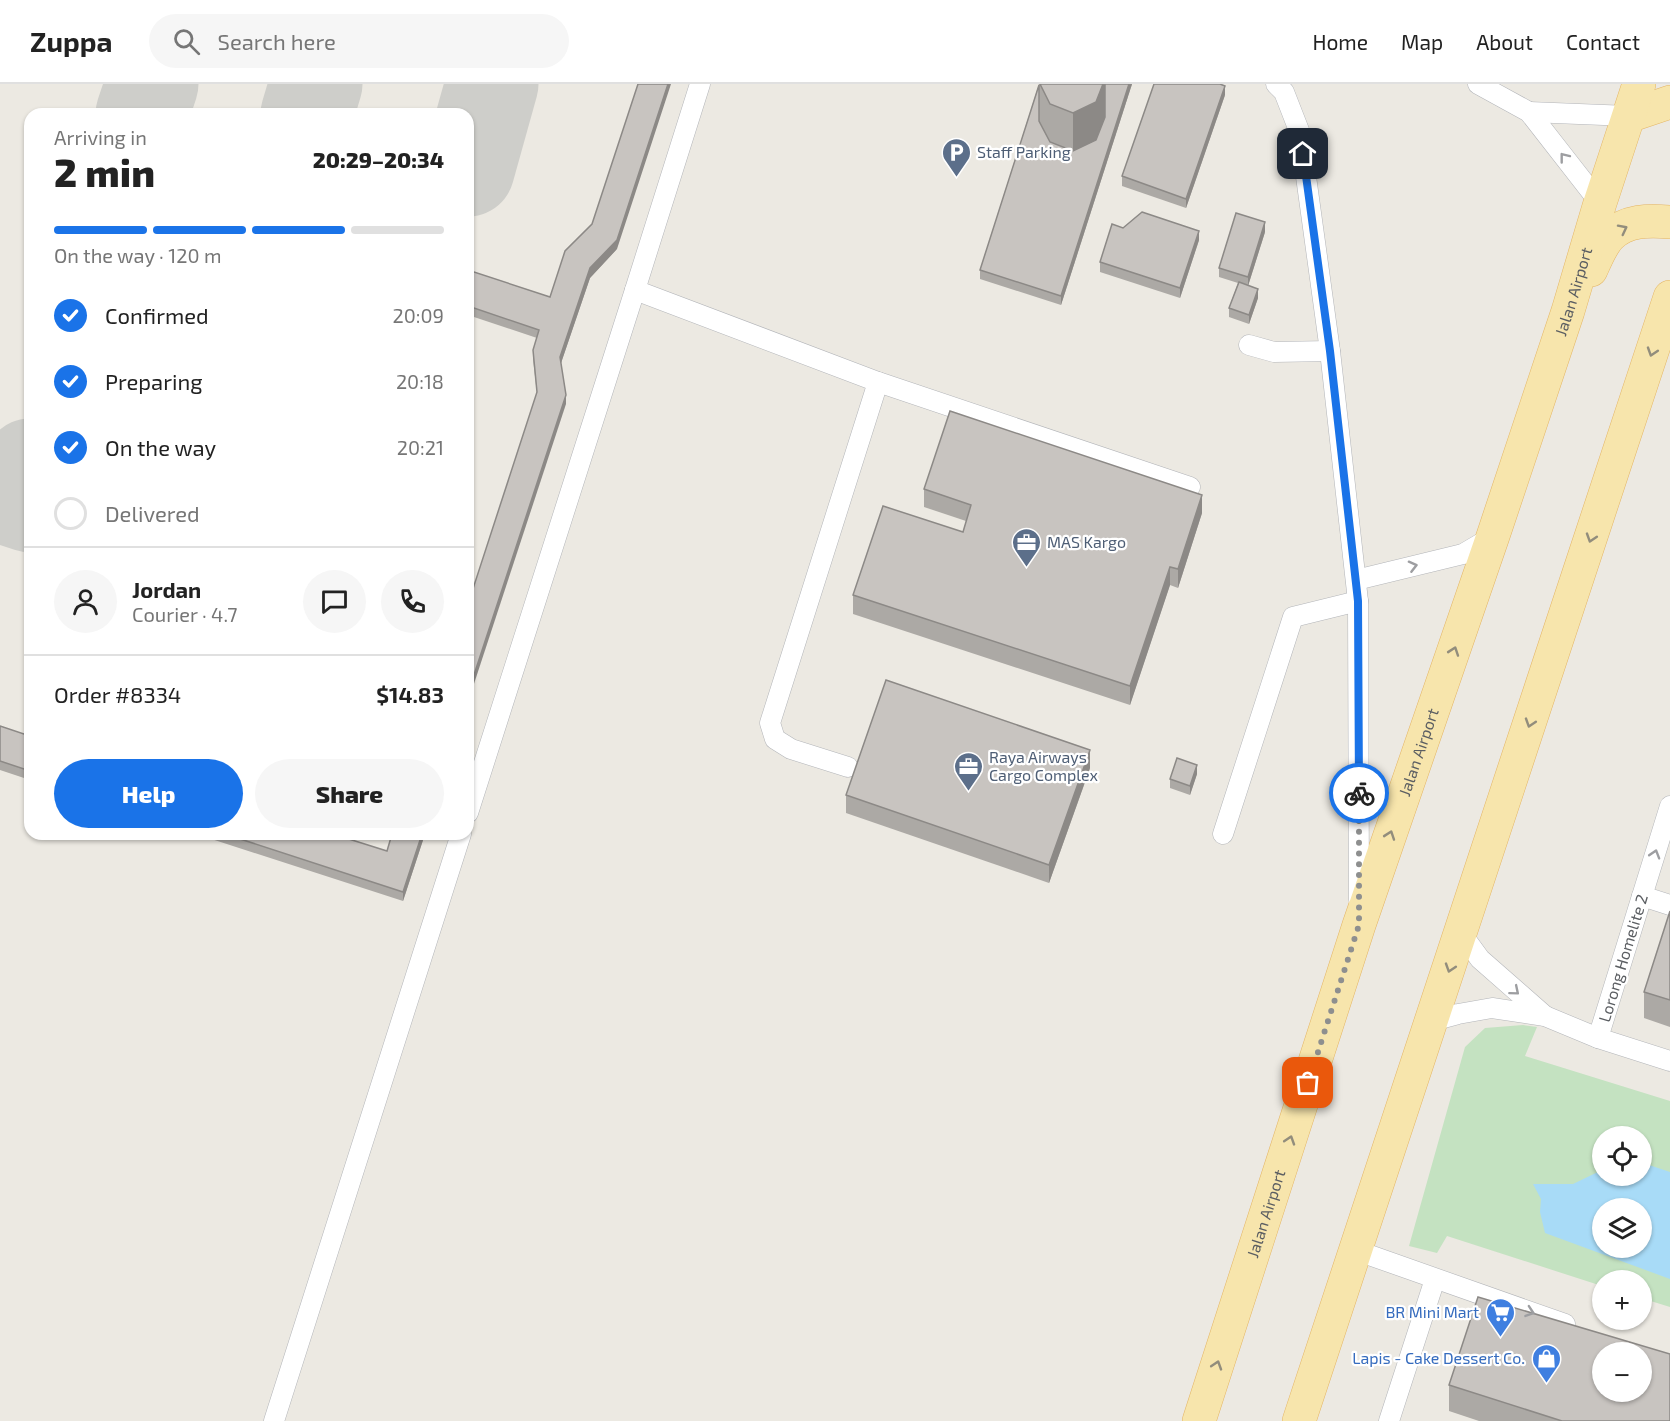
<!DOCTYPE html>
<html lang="en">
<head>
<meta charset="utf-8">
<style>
	:root { --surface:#fff; --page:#f6f6f6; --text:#222; --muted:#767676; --line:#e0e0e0; --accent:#1a73e8 }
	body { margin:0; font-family:"Exo 2",sans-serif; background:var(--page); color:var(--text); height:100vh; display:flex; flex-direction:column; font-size:22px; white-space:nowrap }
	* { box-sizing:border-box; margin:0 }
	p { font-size:20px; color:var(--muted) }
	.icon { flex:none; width:33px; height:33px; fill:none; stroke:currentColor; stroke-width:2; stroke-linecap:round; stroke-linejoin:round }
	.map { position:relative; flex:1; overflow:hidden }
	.details { position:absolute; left:24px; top:24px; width:450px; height:732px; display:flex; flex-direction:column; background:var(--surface); border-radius:18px; box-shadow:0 2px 4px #0004 }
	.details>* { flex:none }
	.controls { position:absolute; left:1592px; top:1042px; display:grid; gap:12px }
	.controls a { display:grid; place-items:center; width:60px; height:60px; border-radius:50%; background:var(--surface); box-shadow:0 2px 4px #0004; font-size:30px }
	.pin { position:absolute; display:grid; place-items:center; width:51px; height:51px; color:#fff; margin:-26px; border-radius:12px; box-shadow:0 3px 9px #0006 }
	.courier { position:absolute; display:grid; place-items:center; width:60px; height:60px; margin:-30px; border:4px solid #1a73e8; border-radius:50%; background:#fff; color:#222; box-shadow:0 2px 8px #0007 }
	.overview em { font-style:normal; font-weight:800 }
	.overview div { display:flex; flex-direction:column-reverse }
	.overview { display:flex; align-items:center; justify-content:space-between; height:102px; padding:0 30px }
	h1 { font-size:39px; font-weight:800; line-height:45px }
	.bar { display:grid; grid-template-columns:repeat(4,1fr); gap:9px 6px; align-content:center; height:72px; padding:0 30px }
	.bar i { height:8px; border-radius:4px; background:var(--line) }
	.bar .on { background:var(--accent) }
	.bar p { grid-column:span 4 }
	.line { display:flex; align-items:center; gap:15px; padding:0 30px; border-top:2px solid var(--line) }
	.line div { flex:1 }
	.round { display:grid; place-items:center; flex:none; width:63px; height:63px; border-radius:32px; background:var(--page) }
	ol { padding:0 30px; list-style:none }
	li { display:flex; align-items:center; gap:18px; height:66px }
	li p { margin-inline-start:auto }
	li .icon { padding:6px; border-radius:50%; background:var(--accent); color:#fff; stroke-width:4 }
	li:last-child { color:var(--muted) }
	li i { width:33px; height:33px; border:3px solid var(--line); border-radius:50% }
	.button { display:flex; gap:12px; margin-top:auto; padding:12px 30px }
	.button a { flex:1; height:69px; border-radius:36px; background:var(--accent); color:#fff; font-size:24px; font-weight:800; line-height:69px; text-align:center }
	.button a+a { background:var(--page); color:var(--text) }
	header { display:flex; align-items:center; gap:36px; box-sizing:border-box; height:84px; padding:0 30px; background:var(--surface); border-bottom:2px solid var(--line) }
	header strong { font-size:28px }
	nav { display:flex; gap:33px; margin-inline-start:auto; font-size:21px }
	.search { width:420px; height:54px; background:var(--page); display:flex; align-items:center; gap:15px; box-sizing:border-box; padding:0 21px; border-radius:33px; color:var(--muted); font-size:22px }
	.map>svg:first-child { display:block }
</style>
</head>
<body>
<header>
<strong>Zuppa</strong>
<div class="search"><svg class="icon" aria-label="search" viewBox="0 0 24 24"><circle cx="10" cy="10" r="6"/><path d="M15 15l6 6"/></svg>Search here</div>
<nav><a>Home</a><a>Map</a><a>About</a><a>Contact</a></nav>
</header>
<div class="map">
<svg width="1670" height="1337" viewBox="0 0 1670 1337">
	<rect width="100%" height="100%" fill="#ece9e2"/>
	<path fill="#c4e2c1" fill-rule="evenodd" d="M1523,941L1537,943L1525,972L1670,1017V1223L1641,1214V1197H1602V1202L1447,1152L1437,1169L1409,1162L1465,963L1485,944ZM1602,1053H1641V1092H1602ZM1602,1125H1641V1164H1602Z"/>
	<path fill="#a8dbf7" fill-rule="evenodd" d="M1646,1080L1670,1088V1195L1545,1149L1540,1128L1541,1115L1533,1100H1573L1602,1086V1092H1641V1083ZM1602,1125H1641V1164H1602Z"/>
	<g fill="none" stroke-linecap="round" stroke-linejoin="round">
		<g stroke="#cececa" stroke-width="93">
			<polyline points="142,30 152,0"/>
			<polyline points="307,30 316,0"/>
			<polyline points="468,86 492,0"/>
			<polyline points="30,381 0,412 30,422"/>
		</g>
		<defs>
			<g id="lane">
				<polyline points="1276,0 1284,8 1300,49 1330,267 1358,517 1359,816"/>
				<polyline points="1478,0 1529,28 1600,119"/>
				<polyline points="1529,28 1629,32"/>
				<polyline points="635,206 700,0"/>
				<polyline points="1249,261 1274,268 1330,267"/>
				<polyline points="1356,496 1463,470 1492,453"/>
				<polyline points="848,683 791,665 775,655 770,639 878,298"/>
				<polyline points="1670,722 1598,954 1670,977"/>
				<polyline points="468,729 635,206 878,298 1190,403"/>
				<polyline points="1223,750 1293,533 1358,517"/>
				<polyline points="1642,812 1670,821"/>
				<polyline points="1461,849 1480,875 1545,932"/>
				<polyline points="1432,937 1458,930 1492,924 1545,932 1598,954"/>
				<polyline points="1355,1166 1565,1240"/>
				<polyline points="274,1337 461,750"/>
				<polyline points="1389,1337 1435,1195"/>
			</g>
			<g id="primary">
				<polyline points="1629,32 1670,18"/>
				<path d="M1591,186C1596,175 1602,160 1610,152C1626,136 1649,136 1670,138"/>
				<path id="s1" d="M1199,1337L1359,841L1493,452L1568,227L1600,119L1639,0"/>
				<polyline points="1299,1337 1670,213"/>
			</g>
		</defs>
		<use href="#lane" stroke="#b3b5b9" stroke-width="21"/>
		<use href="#primary" stroke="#e4b564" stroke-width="34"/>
		<use href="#lane" stroke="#fff" stroke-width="20"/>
		<use href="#primary" stroke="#f7e5ac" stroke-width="33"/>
	</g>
	<g fill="#aca9a5">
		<polygon points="1039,0 1132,0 1061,221 980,195 980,186"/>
		<polygon points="1225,11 1186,124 1122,102 1122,92"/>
		<polygon points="30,68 30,88 27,87 27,78"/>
		<polygon points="1123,144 1199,156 1180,214 1100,188 1100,178"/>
		<polygon points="1265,148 1248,202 1258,214 1249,240 1229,233 1229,224 1238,199 1219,193 1219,184"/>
		<polygon points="617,165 590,194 561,279 566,320 537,310 533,275 533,266 537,254 468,231 468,186 550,213"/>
		<polygon points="924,405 1202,429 1178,504 1170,501 1130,621 853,530 853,511 963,448 966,437 924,423"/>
		<polygon points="0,642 30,652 30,696 0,686"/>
		<polygon points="1090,684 1049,799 846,729 846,711"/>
		<polygon points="1197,690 1190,711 1170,704 1170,695"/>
		<polygon points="196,750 333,750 387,767 425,750 403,817"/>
		<polygon points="1670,827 1670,943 1644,934 1644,908"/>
		<polygon points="1449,1301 1670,1337 1479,1337 1449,1327"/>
	</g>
	<g fill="#8c8986">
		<polygon points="668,0 671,0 617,165 590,194 560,282 560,273 590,184"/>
		<polygon points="1103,0 1105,0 1105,43 1096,66 1073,76 1073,29"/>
		<polygon points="1129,0 1132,0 1061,221 1061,212"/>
		<polygon points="1225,2 1225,11 1186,124 1186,115"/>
		<polygon points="1265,138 1265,148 1248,202 1248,193"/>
		<polygon points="1199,147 1199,156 1180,214 1180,204"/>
		<polygon points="1258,205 1258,214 1249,240 1249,231"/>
		<polygon points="566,311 566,320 468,618 468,609"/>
		<polygon points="1202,411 1202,429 1178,504 1178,485"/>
		<polygon points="1170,483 1170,501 1130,621 1130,602"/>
		<polygon points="1090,666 1090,684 1049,799 1049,781"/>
		<polygon points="1197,681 1197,690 1190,711 1190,702"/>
		<polygon points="422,750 425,750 403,817 403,808"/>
	</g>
	<g fill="#c8c4c0" stroke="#8c8986" stroke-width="1.5" fill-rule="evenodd">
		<polygon points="638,0 668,0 617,156 590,184 560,273 566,311 468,609 468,520 537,308 533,266 539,246 468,222 468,186 550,213 565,167 592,140"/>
		<polygon points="1040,0 1103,0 1096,18 1073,29 1050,20"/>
		<polygon points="1105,0 1129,0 1061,212 980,186 1039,1 1039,37 1050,58 1073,67 1096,56 1105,33"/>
		<polygon points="1154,0 1220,0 1225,2 1186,115 1122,92"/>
		<polygon points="30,68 30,79 27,78"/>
		<polygon points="1142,128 1199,147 1180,204 1100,178 1112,140 1123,144"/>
		<polygon points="1236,129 1265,138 1248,193 1219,184"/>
		<polygon points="1239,198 1258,205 1249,231 1229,224"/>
		<polygon points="950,327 1202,411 1178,485 1170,483 1130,602 853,511 883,422 963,448 971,421 924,405"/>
		<polygon points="886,596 1090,666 1049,781 846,711"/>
		<polygon points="0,642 30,652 30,687 0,677"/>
		<polygon points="1177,674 1197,681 1190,702 1170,695"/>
		<polygon points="225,750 333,750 387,767 392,750 422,750 403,808"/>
		<polygon points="1670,827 1670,916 1644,908"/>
		<path d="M1478,1213L1670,1270V1337H1562L1449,1301ZM1602,1269H1641V1308H1602Z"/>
	</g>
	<defs><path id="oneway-chevron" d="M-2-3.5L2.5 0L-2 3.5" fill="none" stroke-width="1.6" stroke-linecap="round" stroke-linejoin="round" transform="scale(1.5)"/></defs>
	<g stroke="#9d9ea1">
		<use href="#oneway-chevron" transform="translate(1564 73) rotate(-128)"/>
		<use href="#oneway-chevron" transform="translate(1413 482) rotate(-14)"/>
		<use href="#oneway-chevron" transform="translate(1655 770) rotate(-73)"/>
		<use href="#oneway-chevron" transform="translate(1515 907) rotate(40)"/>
		<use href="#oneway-chevron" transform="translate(1530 1228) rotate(19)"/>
	</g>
	<g stroke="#928d7c">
		<use href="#oneway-chevron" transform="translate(1623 145) rotate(-27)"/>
		<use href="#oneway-chevron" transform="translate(1652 268) rotate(108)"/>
		<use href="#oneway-chevron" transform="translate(1591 454) rotate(108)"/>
		<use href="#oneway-chevron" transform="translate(1454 567) rotate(-71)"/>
		<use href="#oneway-chevron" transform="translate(1530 639) rotate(108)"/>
		<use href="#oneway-chevron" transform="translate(1390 751) rotate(-71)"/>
		<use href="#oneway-chevron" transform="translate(1450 884) rotate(108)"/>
		<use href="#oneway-chevron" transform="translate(1290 1056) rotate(-72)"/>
		<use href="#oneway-chevron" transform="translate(1217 1281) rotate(-72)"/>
	</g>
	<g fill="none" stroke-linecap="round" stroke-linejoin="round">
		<polyline stroke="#8e8f8f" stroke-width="6" stroke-dasharray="0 10.8" points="1308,999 1359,841 1359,709"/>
		<polyline stroke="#1a73e8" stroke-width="8" points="1303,70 1330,267 1358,517 1359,709"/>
	</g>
	<defs>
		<symbol id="parking-pin" viewBox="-11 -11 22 30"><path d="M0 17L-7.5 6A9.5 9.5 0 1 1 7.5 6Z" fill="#5c6f8a" stroke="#fff"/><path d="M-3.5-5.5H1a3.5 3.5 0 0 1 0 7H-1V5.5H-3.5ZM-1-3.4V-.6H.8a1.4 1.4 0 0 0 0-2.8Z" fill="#fff"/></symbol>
		<symbol id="office-pin" viewBox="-11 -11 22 30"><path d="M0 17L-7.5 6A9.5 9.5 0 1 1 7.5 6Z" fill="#5c6f8a" stroke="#fff"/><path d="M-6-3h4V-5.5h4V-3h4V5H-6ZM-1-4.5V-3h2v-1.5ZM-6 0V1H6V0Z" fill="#fff"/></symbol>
		<symbol id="supermarket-pin" viewBox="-11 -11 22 30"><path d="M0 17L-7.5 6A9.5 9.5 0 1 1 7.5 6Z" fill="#3f7fe0" stroke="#fff"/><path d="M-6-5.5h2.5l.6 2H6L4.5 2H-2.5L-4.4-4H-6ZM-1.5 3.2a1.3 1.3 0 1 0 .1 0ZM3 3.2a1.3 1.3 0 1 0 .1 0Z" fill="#fff"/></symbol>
		<symbol id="shop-pin" viewBox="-11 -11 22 30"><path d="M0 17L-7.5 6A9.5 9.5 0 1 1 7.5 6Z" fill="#3f7fe0" stroke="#fff"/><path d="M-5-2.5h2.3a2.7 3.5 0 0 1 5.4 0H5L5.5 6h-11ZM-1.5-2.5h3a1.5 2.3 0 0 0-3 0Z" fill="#fff"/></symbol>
	</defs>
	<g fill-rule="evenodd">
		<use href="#parking-pin" x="940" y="52" width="33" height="45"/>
		<use href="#office-pin" x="1010" y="442" width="33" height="45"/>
		<use href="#office-pin" x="952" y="666" width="33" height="45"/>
		<use href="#supermarket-pin" x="1484" y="1212" width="33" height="45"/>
		<use href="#shop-pin" x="1530" y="1258" width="33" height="45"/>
	</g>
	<g text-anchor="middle" stroke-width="4.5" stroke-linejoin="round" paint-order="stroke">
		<g font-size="16" fill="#4e5e75" stroke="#fff" text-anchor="start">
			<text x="977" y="74">Staff Parking</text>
			<text x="1047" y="464">MAS Kargo</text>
			<text x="989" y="679">Raya Airways<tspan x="989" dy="18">Cargo Complex</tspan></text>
		</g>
		<g font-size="16" fill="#5b5e62" stroke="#fff">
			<text dy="6" stroke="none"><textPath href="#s1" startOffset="1190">Jalan Airport</textPath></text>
			<text dy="6" stroke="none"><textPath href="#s1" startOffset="704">Jalan Airport</textPath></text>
			<text transform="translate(1623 874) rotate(-73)" y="6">Lorong Homelite 2</text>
			<text dy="6" stroke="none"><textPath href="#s1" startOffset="218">Jalan Airport</textPath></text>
		</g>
		<g font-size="16" fill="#366cbe" stroke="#fff" text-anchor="end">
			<text x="1479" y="1234">BR Mini Mart</text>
			<text x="1525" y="1280">Lapis - Cake Dessert Co.</text>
		</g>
	</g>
</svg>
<div class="controls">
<a><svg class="icon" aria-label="locate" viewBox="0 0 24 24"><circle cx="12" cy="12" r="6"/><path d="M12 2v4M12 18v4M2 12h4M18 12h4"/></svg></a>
<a><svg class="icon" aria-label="layers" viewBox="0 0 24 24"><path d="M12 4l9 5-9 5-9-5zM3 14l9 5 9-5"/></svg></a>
<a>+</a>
<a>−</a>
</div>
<div class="pin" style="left:1308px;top:999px;background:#ea580c"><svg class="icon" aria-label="bag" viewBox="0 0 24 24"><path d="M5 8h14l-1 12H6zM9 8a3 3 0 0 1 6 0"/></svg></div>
<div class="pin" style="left:1303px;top:70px;background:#1f2937"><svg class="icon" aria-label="home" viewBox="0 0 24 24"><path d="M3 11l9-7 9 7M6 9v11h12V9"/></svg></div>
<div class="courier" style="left:1359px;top:709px"><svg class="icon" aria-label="bike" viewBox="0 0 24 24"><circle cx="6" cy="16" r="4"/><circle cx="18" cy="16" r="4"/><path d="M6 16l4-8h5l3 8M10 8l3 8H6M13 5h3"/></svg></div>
<section class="details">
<div class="overview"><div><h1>2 min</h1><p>Arriving in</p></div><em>20:29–20:34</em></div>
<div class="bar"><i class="on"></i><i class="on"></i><i class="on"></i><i></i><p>On the way · 120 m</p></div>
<ol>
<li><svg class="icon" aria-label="check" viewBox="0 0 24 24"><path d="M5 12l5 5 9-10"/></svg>Confirmed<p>20:09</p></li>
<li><svg class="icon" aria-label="check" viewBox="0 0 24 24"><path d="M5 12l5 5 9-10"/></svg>Preparing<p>20:18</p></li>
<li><svg class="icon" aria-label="check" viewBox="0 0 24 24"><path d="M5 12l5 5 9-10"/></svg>On the way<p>20:21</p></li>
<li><i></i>Delivered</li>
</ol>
<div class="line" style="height:108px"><a class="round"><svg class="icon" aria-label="person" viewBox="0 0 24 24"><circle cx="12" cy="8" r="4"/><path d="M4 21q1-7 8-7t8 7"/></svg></a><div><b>Jordan</b><p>Courier · 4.7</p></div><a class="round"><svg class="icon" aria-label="chat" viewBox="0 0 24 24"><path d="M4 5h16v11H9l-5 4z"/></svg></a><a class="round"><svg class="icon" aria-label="phone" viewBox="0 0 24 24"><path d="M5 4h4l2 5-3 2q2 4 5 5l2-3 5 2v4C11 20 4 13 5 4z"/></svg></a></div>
<div class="line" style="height:78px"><div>Order #8334</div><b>$14.83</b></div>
<div class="button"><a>Help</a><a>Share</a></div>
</section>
</div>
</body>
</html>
